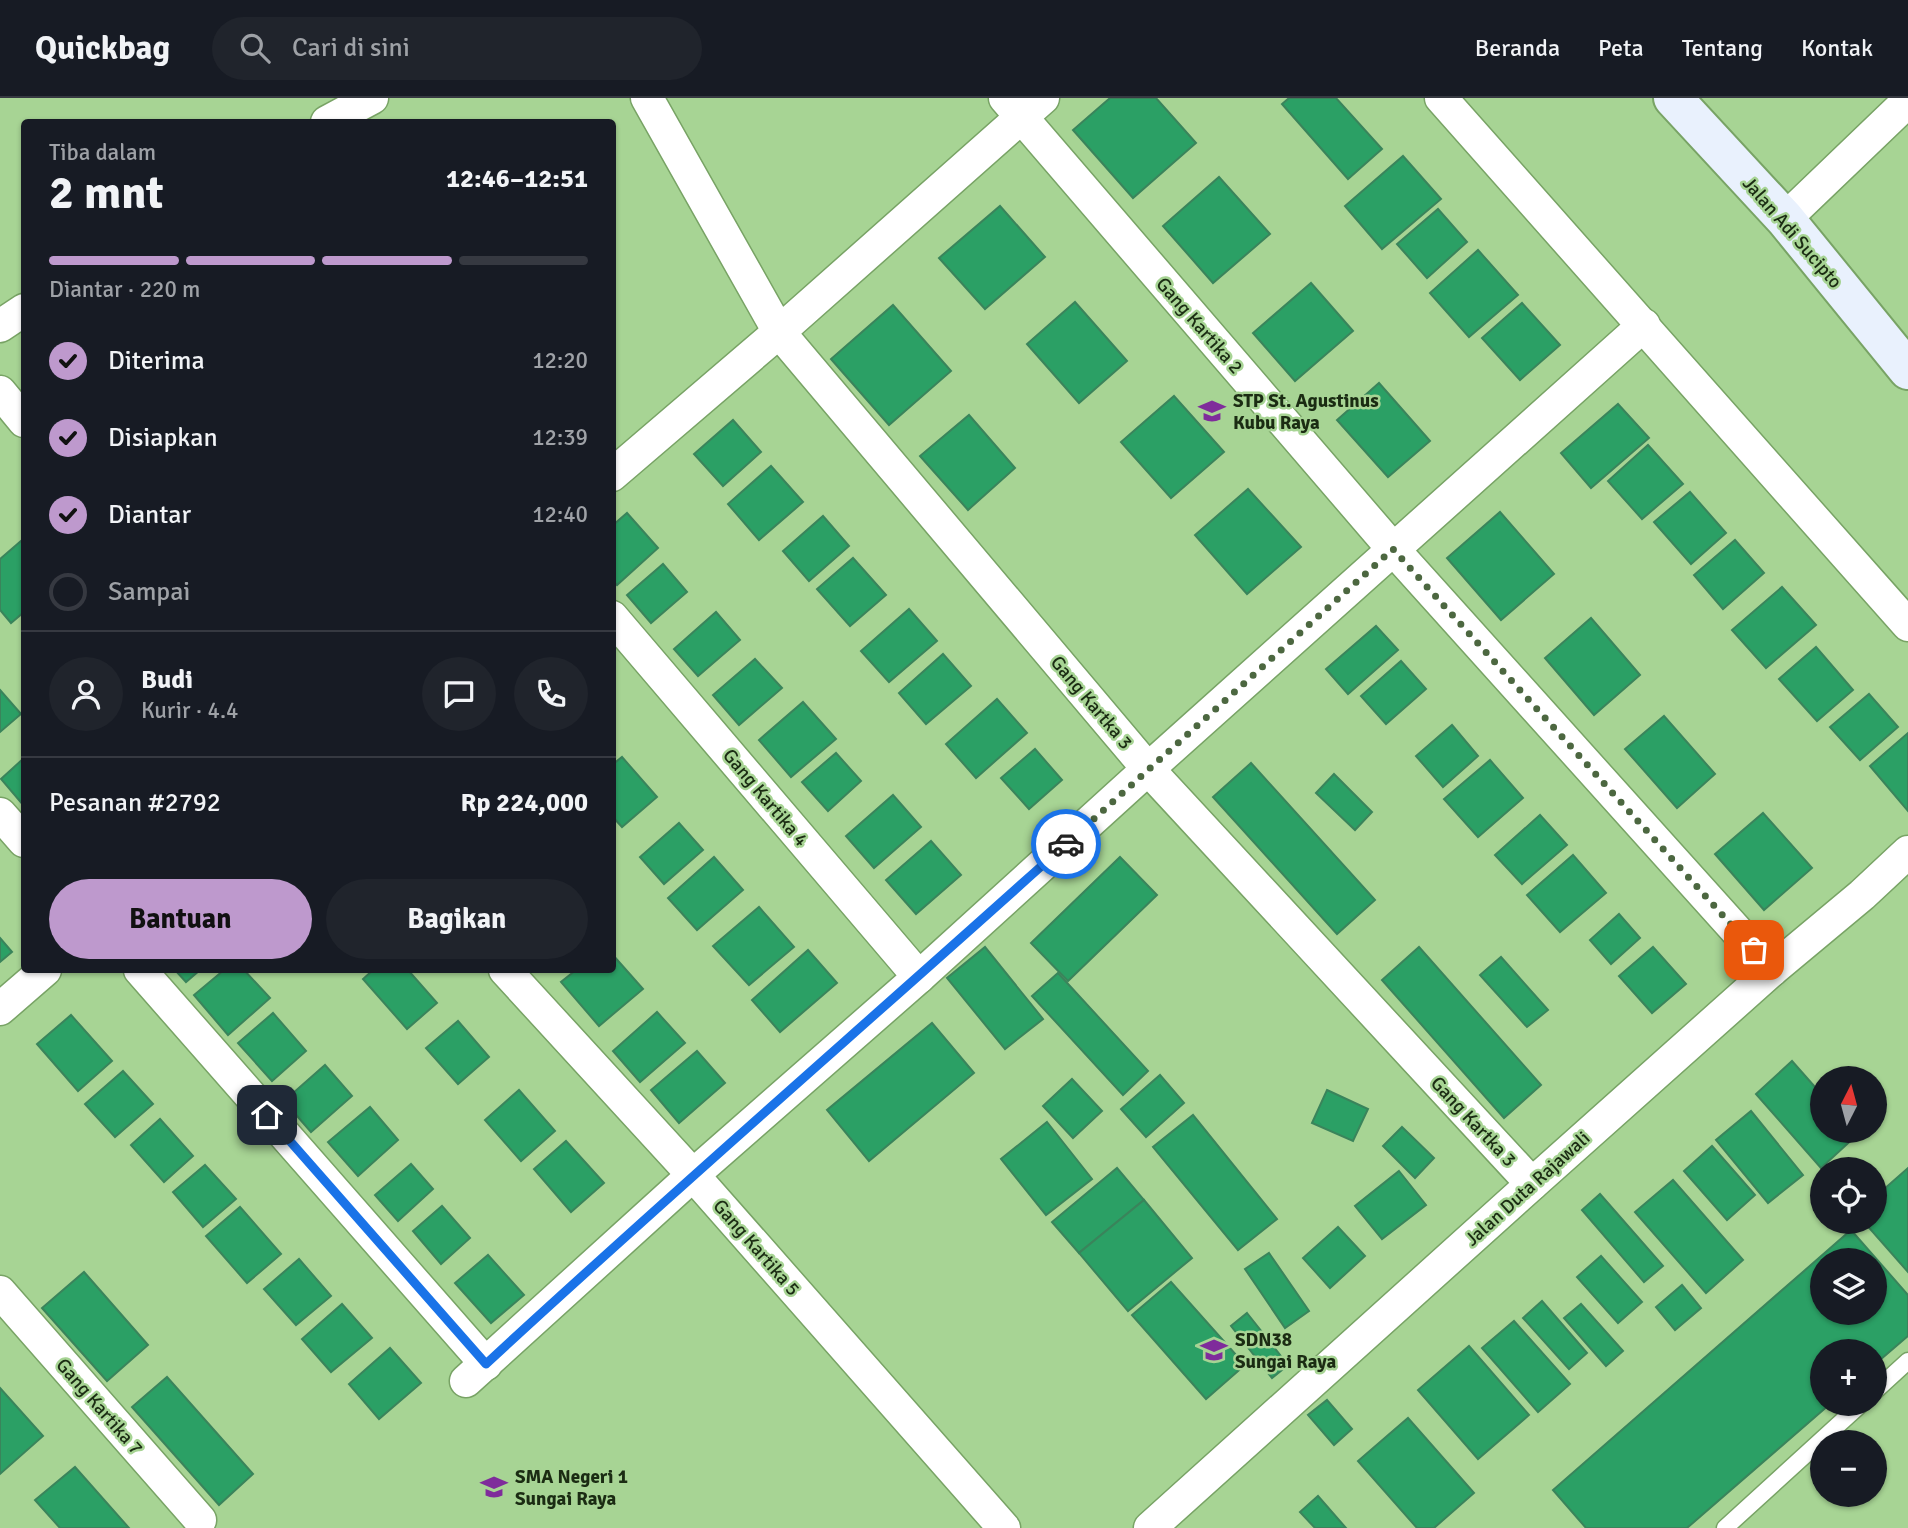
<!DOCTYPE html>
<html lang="id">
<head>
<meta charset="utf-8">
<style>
	:root { --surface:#171b24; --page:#20242c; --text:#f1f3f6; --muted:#9ea1a6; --line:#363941; --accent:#be99cd }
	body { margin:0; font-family:Signika,sans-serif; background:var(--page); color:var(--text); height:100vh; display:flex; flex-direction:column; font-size:26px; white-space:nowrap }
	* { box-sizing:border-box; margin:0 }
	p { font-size:23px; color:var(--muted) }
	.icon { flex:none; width:38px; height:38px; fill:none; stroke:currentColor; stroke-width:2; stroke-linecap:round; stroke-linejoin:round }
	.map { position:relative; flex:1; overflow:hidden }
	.details { position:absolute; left:21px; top:21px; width:595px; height:854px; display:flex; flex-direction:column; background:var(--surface); border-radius:7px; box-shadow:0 2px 5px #0004 }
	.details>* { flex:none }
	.needle { width:46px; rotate:6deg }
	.buttons { position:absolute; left:1810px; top:968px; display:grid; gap:14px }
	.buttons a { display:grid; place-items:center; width:77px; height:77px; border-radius:50%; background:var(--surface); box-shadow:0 2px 5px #0004; font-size:35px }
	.pin { position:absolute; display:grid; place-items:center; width:60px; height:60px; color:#fff; margin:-30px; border-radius:14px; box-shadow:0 4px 10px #0006 }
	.courier { position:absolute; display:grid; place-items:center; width:70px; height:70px; margin:-35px; border:5px solid #1a73e8; border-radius:50%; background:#fff; color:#222; box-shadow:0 2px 9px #0007 }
	.summary em { font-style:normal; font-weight:800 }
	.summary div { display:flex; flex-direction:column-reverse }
	.summary { display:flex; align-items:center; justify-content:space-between; height:119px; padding:0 28px }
	h1 { font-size:46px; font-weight:800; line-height:52px }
	.bar { display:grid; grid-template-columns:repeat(4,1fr); gap:10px 7px; align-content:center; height:84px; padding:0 28px }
	.bar i { height:9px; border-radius:5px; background:var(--line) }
	.bar .active { background:var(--accent) }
	.bar p { grid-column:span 4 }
	.line { display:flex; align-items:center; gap:18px; padding:0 28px; border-top:2px solid var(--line) }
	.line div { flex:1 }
	.round { display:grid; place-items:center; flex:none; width:74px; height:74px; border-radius:37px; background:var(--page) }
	ol { padding:0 28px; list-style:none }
	li { display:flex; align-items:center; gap:21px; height:77px }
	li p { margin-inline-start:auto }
	li .icon { padding:7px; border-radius:50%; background:var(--accent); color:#111; stroke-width:4 }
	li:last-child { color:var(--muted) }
	li i { width:38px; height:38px; border:4px solid var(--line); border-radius:50% }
	.button { display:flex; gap:14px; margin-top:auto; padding:14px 28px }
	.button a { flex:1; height:80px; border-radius:42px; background:var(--accent); color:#111; font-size:28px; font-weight:800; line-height:80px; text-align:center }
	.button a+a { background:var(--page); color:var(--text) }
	header { display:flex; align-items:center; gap:42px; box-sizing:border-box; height:98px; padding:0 35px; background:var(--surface); border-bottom:2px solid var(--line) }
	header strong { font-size:33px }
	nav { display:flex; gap:38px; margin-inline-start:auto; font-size:24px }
	.search { width:490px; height:63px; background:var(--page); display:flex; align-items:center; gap:18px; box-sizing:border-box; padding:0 24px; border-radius:38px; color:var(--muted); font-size:26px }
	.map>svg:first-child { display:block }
</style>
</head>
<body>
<header>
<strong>Quickbag</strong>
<div class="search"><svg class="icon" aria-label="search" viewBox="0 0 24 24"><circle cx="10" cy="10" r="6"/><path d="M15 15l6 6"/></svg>Cari di sini</div>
<nav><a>Beranda</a><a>Peta</a><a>Tentang</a><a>Kontak</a></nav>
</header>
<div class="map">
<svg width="1908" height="1430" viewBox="0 0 1908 1430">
	<rect width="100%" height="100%" fill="#a7d494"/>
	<g fill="#2ba065" stroke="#3a845b" stroke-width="2" fill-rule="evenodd">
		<polygon points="1110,0 1156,0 1196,45 1133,100 1073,32"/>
		<polygon points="1289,0 1336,0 1382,51 1348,81 1282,6"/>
		<polygon points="1403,58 1441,101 1382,151 1345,108"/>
		<polygon points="1219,79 1270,136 1213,185 1163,128"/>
		<polygon points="1000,108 1045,159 985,211 939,160"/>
		<polygon points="1438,111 1467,144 1427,180 1397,146"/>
		<polygon points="1478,152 1518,197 1469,239 1430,195"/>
		<polygon points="1311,185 1353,233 1295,283 1253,235"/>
		<polygon points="1075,204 1127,263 1079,305 1027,246"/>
		<polygon points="1522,205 1560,247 1520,282 1482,240"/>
		<polygon points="893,207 951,273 889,327 831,261"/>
		<polygon points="1379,285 1430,343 1388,379 1337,322"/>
		<polygon points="1174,298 1224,354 1171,400 1121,344"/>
		<polygon points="1618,306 1649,340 1591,390 1561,355"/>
		<polygon points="969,317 1015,370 968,412 920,358"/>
		<polygon points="733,322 761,354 723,388 694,356"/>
		<polygon points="1648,347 1683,386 1642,421 1608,383"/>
		<polygon points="771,368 803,404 759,442 728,406"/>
		<polygon points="1248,391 1301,449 1247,496 1195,437"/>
		<polygon points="1690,394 1726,435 1691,466 1654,424"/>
		<polygon points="1500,414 1554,476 1501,522 1447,460"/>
		<polygon points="627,415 658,450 617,487 612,482 612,428"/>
		<polygon points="823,418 849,448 809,483 783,453"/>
		<polygon points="1735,442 1764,475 1723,511 1694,477"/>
		<polygon points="21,443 24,447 24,514 11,525 0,512 0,461"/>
		<polygon points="853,460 886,497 850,528 817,491"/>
		<polygon points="663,466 687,494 651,525 627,497"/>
		<polygon points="1782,489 1816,527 1766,570 1732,532"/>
		<polygon points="909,511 937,543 889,584 861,553"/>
		<polygon points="716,514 740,542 698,578 674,551"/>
		<polygon points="1591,520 1640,577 1594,617 1545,560"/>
		<polygon points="1376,528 1398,552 1348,596 1326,571"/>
		<polygon points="1816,549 1853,592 1817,623 1779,581"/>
		<polygon points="943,556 971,588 926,626 899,595"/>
		<polygon points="755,561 782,590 739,627 713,597"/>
		<polygon points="1401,563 1426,591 1386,626 1361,598"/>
		<polygon points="0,592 21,616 0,634"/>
		<polygon points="1869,596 1898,629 1860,662 1830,629"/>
		<polygon points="997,601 1027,635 976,680 946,646"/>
		<polygon points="803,604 836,641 791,679 759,642"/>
		<polygon points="1664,618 1715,676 1677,710 1625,651"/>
		<polygon points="1452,627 1478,658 1443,689 1416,658"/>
		<polygon points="1908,635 1908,713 1870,668"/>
		<polygon points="1035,651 1062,682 1029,711 1001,680"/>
		<polygon points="836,655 861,683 828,713 802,684"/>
		<polygon points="622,659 657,699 622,729 612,718 612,667"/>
		<polygon points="24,660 24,708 1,681"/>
		<polygon points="1490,662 1523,700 1478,739 1444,701"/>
		<polygon points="1251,665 1375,802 1337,836 1213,699"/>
		<polygon points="1334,676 1372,714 1355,732 1316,695"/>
		<polygon points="893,697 921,729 874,770 846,738"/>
		<polygon points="1763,715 1812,770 1764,812 1715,756"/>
		<polygon points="1540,717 1567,747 1522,786 1495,757"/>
		<polygon points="679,725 703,752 664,786 640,759"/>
		<polygon points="931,743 961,777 916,816 886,782"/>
		<polygon points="1573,757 1606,795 1560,834 1527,797"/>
		<polygon points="714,759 743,792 697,832 668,800"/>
		<polygon points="1120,759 1157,797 1068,883 1031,845"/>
		<polygon points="759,809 794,849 749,887 713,848"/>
		<polygon points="1619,816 1640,840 1611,866 1590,842"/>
		<polygon points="0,840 12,854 0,864"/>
		<polygon points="985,849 1043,921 1005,951 947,880"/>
		<polygon points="1419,849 1541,987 1504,1020 1382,882"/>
		<polygon points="1653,849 1686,886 1652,915 1619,878"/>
		<polygon points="808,852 837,885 780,934 752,902"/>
		<polygon points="612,856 643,891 599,928 561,884 576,872 612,872"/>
		<polygon points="1501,859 1548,912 1527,929 1480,877"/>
		<polygon points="175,872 200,872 186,884"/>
		<polygon points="224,872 244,872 270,900 228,937 194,897"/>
		<polygon points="373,872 408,872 437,905 407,931 363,881"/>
		<polygon points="1058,875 1148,973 1123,997 1032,898"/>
		<polygon points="657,914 685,945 640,984 613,953"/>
		<polygon points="273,915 306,953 272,983 238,945"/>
		<polygon points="71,917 112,963 78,993 37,946"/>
		<polygon points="458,923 489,959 458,986 426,950"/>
		<polygon points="932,925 974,975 869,1063 827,1012"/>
		<polygon points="697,953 725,985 679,1025 651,992"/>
		<polygon points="1792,963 1822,997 1822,1032 1853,1032 1857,1037 1821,1070 1756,996"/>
		<polygon points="325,967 352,998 311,1034 284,1003"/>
		<polygon points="123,973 153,1006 115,1039 85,1006"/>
		<polygon points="1160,977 1184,1005 1146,1039 1121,1011"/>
		<polygon points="1072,981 1102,1013 1073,1040 1043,1008"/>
		<polygon points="519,992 555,1033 521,1063 485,1022"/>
		<polygon points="1327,992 1368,1011 1353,1043 1312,1025"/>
		<polygon points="370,1009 398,1042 358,1078 328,1044"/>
		<polygon points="1751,1013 1803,1077 1768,1105 1716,1042"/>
		<polygon points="1193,1017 1277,1121 1238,1152 1153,1049"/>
		<polygon points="160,1021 193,1058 164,1084 131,1047"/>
		<polygon points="1047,1024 1092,1081 1046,1117 1001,1061"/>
		<polygon points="1402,1029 1434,1060 1415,1080 1383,1048"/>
		<polygon points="566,1043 604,1085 571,1114 534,1071"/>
		<polygon points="1712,1048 1755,1097 1727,1122 1684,1073"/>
		<polygon points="411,1066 433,1091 398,1123 375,1097"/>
		<polygon points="205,1067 236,1101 203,1129 173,1094"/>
		<polygon points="1117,1070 1144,1102 1079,1155 1052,1124"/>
		<polygon points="1908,1070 1908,1174 1864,1124 1874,1124 1874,1100"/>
		<polygon points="1399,1073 1426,1107 1382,1141 1355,1108"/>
		<polygon points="1673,1082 1743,1162 1706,1195 1635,1114"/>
		<polygon points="1600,1096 1663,1168 1644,1184 1582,1112"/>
		<polygon points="1144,1102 1192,1160 1128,1213 1079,1155"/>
		<polygon points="442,1108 470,1140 441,1166 413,1133"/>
		<polygon points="240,1109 281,1156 247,1185 206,1138"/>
		<polygon points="1338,1129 1365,1158 1330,1190 1303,1160"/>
		<path d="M1851,1132L1908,1197V1238L1874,1267V1253H1822V1306H1830L1687,1430H1586L1553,1392ZM1822,1162H1874V1214H1822Z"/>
		<polygon points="1269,1155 1309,1213 1285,1230 1245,1171"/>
		<polygon points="488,1157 524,1197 491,1225 455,1185"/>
		<polygon points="1601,1158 1642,1204 1618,1225 1577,1179"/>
		<polygon points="299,1161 331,1198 296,1227 264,1191"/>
		<polygon points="84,1174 148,1247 107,1283 42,1210"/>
		<polygon points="1171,1184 1245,1267 1206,1301 1132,1217"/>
		<polygon points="1682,1187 1701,1210 1675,1232 1656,1209"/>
		<polygon points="1542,1203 1587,1255 1569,1271 1523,1220"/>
		<polygon points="342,1206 372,1240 331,1274 302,1241"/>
		<polygon points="1581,1206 1623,1253 1606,1268 1564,1220"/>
		<polygon points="1247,1215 1288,1267 1272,1280 1231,1228"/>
		<polygon points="1514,1223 1570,1286 1538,1314 1482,1250"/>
		<polygon points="1469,1248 1529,1317 1478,1361 1418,1292"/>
		<polygon points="390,1250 421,1285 379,1321 349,1286"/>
		<polygon points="167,1279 253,1376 219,1407 132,1309"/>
		<polygon points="0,1290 43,1338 0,1376"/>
		<polygon points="1327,1302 1352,1331 1334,1347 1308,1317"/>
		<polygon points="1408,1320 1474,1395 1434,1430 1417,1430 1358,1363"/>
		<polygon points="75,1369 129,1430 60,1430 35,1402"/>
		<polygon points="1318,1398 1346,1430 1315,1430 1300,1414"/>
	</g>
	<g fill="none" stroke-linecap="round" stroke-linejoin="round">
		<defs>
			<g id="service">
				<polyline points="1874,1294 1908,1263"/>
				<polyline points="1725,1430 1861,1306"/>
			</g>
			<g id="minor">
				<polyline points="647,0 779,234 1148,671 1532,1086"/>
				<polyline points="1005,0 1393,451 1772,872"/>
				<polyline points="1441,0 1908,527"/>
				<polyline points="327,24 372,0"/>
				<polyline points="1785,121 1908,3"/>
				<polyline points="0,228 24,212"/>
				<polyline points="0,294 24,323"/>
				<polyline points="612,377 779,234 1043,0"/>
				<polyline points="612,519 919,879"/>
				<polyline points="0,716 24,743"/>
				<polyline points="140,872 486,1266"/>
				<polyline points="505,872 693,1077 1004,1430"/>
				<polyline points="0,911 45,872"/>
				<polyline points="0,1194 200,1422"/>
				<polyline points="466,1283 693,1077 919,879 1148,671 1644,227"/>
				<polyline points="1150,1430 1532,1086 1772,872 1862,797 1908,754"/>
			</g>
			<polyline id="secondary" points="1673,0 1785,121 1908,272"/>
		</defs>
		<use href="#service" stroke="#78a365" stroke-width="19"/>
		<use href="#minor" stroke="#78a365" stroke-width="35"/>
		<use href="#secondary" stroke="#78a365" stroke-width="42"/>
		<use href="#service" stroke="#fff" stroke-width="16"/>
		<use href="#minor" stroke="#fff" stroke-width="32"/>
		<use href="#secondary" stroke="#e9f1fd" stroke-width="38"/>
	</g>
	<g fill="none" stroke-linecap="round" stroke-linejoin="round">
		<polyline stroke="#4c6740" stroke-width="7" stroke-dasharray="0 12.6" points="1066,746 1393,451 1754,852"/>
		<path stroke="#1a73e8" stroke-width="9" d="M267,1017L486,1266C677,1089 873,920 1066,746"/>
	</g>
	<defs>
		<symbol id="school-bare" viewBox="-9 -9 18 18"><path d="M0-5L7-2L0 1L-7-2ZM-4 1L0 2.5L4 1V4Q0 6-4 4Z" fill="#7f2c9b" stroke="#a7d494" stroke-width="2.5" paint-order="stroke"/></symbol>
	</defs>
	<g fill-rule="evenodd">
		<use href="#school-bare" x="1193" y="294" width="38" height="38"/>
		<use href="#school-bare" x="1195" y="1233" width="38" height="38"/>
		<use href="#school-bare" x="475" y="1370" width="38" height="38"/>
	</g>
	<g text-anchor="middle" stroke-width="5" stroke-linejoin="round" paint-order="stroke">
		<g font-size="19" fill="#1b2c13" stroke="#a7d494">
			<text transform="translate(1793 134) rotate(49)" y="7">Jalan Adi Sucipto</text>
			<text transform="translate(1200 227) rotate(49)" y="7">Gang Kartika 2</text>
			<text transform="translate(1092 604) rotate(50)" y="7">Gang Kartka 3</text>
			<text transform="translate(766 699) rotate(50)" y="7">Gang Kartika 4</text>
			<text transform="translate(1474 1023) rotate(47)" y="7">Gang Kartka 3</text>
			<text transform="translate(1527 1090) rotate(-42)" y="7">Jalan Duta Rajawali</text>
			<text transform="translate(757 1149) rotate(49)" y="7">Gang Kartika 5</text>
			<text transform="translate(100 1308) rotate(49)" y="7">Gang Kartika 7</text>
		</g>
		<g font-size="19" font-weight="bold" fill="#1b2c13" stroke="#a7d494" text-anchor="start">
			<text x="1233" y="309">STP St. Agustinus<tspan x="1233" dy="22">Kubu Raya</tspan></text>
			<text x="1235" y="1248">SDN38<tspan x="1235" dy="22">Sungai Raya</tspan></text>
			<text x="515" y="1385">SMA Negeri 1<tspan x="515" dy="22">Sungai Raya</tspan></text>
		</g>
	</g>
</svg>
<div class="buttons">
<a><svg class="needle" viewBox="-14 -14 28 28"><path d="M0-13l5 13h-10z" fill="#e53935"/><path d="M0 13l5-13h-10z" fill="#9ea1a6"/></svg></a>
<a><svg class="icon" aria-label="locate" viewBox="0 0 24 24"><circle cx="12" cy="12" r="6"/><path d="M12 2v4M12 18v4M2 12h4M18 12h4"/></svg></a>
<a><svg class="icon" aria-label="layers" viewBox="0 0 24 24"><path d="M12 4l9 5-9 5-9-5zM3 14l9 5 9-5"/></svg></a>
<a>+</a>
<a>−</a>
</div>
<div class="pin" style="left:1754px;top:852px;background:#ea580c"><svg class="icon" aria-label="bag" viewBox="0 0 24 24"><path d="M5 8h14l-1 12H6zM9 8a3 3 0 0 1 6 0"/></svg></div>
<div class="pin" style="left:267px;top:1017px;background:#1f2937"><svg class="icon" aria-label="home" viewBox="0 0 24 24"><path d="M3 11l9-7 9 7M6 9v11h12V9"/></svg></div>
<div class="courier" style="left:1066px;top:746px"><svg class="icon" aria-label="car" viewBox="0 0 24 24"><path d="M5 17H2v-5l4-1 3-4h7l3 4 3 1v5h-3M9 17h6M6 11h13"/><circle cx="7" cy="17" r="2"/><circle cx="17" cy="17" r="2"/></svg></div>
<section class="details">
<div class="summary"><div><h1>2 mnt</h1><p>Tiba dalam</p></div><em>12:46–12:51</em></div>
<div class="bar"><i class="active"></i><i class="active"></i><i class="active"></i><i></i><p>Diantar · 220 m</p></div>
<ol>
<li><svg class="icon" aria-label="check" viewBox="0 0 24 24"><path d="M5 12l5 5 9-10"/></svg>Diterima<p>12:20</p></li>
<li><svg class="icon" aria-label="check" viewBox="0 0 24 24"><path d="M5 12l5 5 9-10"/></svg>Disiapkan<p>12:39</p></li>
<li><svg class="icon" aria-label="check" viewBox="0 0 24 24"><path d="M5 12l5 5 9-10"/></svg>Diantar<p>12:40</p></li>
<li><i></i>Sampai</li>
</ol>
<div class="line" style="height:126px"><a class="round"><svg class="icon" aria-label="person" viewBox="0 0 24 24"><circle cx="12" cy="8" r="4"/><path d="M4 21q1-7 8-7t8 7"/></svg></a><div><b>Budi</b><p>Kurir · 4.4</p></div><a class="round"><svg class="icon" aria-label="chat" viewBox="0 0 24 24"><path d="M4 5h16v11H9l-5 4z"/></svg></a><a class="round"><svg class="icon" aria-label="phone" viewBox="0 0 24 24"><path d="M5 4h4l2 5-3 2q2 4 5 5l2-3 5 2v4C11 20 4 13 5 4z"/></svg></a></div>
<div class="line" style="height:91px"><div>Pesanan #2792</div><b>Rp 224,000</b></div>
<div class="button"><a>Bantuan</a><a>Bagikan</a></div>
</section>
</div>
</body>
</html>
